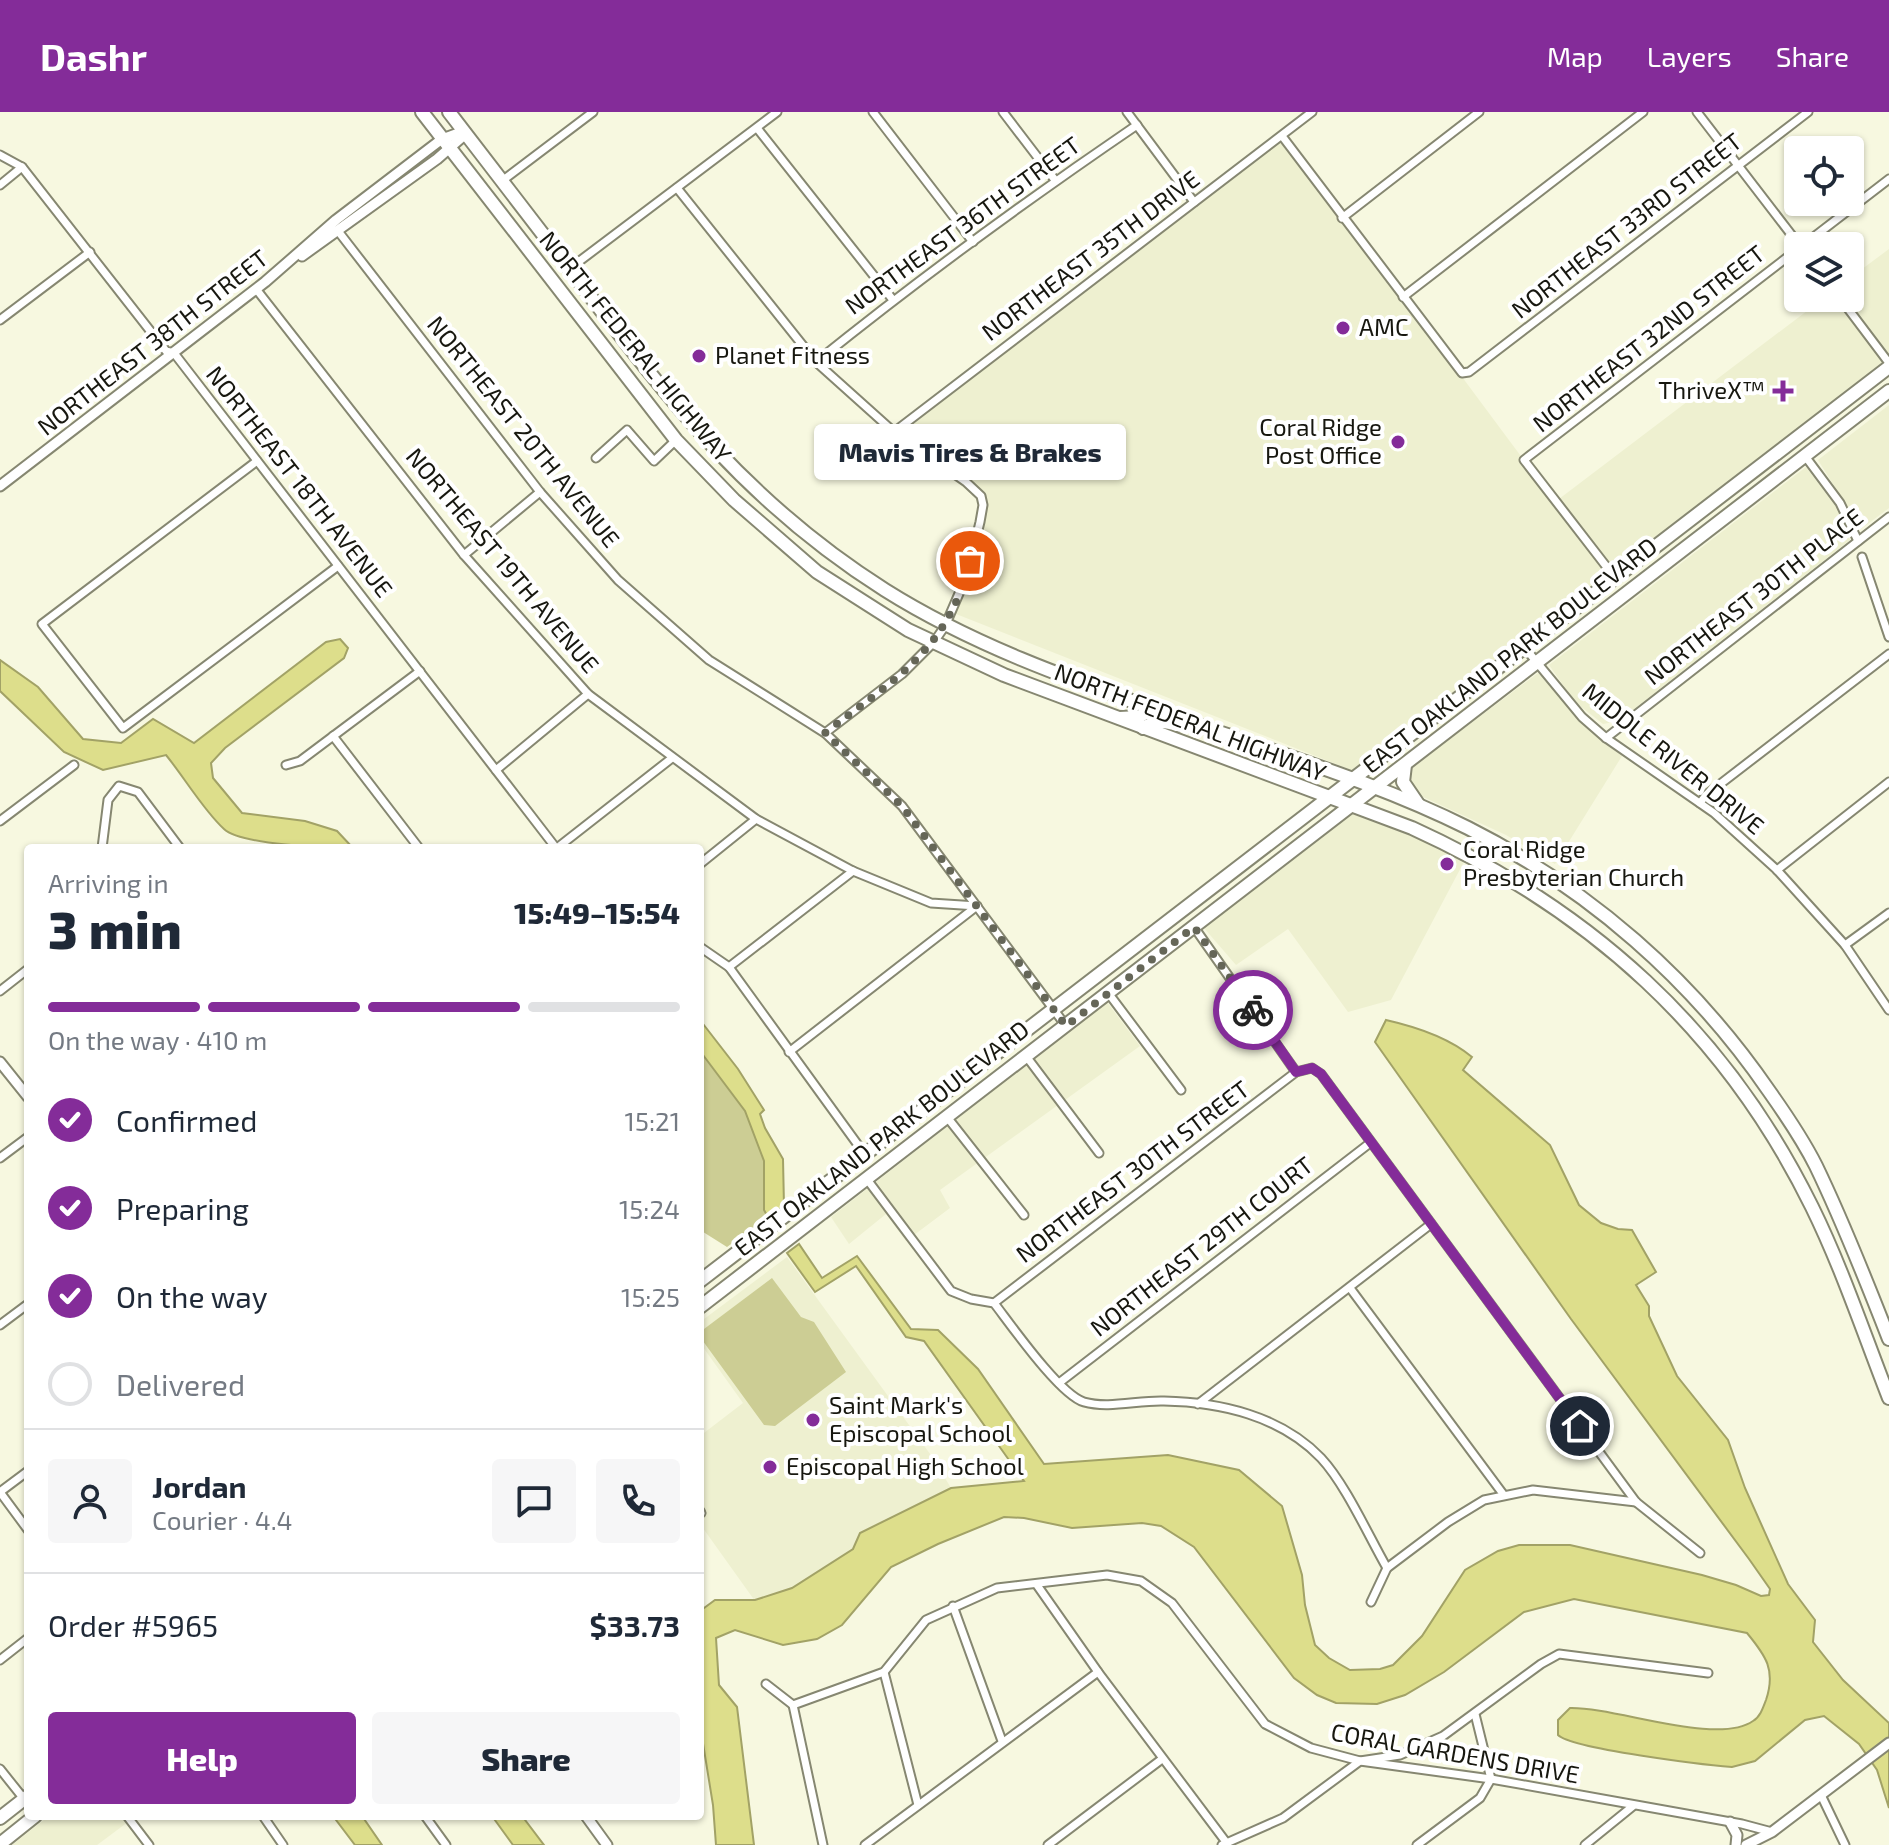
<!DOCTYPE html>
<html lang="en">
<head>
<meta charset="utf-8">
<style>
	:root { --surface:#fff; --page:#f6f6f7; --text:#1f2937; --muted:#747a83; --line:#e0e1e3; --accent:#842c99 }
	body { margin:0; font-family:"Exo 2",sans-serif; background:var(--page); color:var(--text); height:100vh; display:flex; flex-direction:column; font-size:30px; white-space:nowrap }
	* { box-sizing:border-box; margin:0 }
	p { font-size:26px; color:var(--muted) }
	.icon { flex:none; width:44px; height:44px; fill:none; stroke:currentColor; stroke-width:2; stroke-linecap:round; stroke-linejoin:round }
	.map { position:relative; flex:1; overflow:hidden }
	.details { position:absolute; left:24px; top:732px; width:680px; height:976px; display:flex; flex-direction:column; background:var(--surface); border-radius:8px; box-shadow:0 2px 6px #0004 }
	.details>* { flex:none }
	.tools { position:absolute; left:1784px; top:24px; display:grid; gap:16px }
	.tools a { display:grid; place-items:center; width:80px; height:80px; border-radius:8px; background:var(--surface); box-shadow:0 2px 6px #0004; font-size:40px }
	.pin { position:absolute; display:grid; place-items:center; width:68px; height:68px; color:#fff; margin:-34px; border:4px solid #fff; border-radius:50%; box-shadow:0 2px 8px #0007 }
	.courier { position:absolute; display:grid; place-items:center; width:80px; height:80px; margin:-40px; border:6px solid #842c99; border-radius:50%; background:#fff; color:#222; box-shadow:0 2px 10px #0007 }
	.bubble { position:absolute; height:56px; border-radius:8px; background:var(--surface); box-shadow:0 2px 6px #0004; font-size:26px; font-weight:800; line-height:56px; text-align:center }
	.head em { font-style:normal; font-weight:800 }
	.head div { display:flex; flex-direction:column-reverse }
	.head { display:flex; align-items:center; justify-content:space-between; height:136px; padding:0 24px }
	h1 { font-size:52px; font-weight:800; line-height:60px }
	.bar { display:grid; grid-template-columns:repeat(4,1fr); gap:12px 8px; align-content:center; height:96px; padding:0 24px }
	.bar i { height:10px; border-radius:6px; background:var(--line) }
	.bar .selected { background:var(--accent) }
	.bar p { grid-column:span 4 }
	.line { display:flex; align-items:center; gap:20px; padding:0 24px; border-top:2px solid var(--line) }
	.line div { flex:1 }
	.round { display:grid; place-items:center; flex:none; width:84px; height:84px; border-radius:8px; background:var(--page) }
	ol { padding:0 24px; list-style:none }
	li { display:flex; align-items:center; gap:24px; height:88px }
	li p { margin-inline-start:auto }
	li .icon { padding:8px; border-radius:50%; background:var(--accent); color:#fff; stroke-width:4 }
	li:last-child { color:var(--muted) }
	li i { width:44px; height:44px; border:4px solid var(--line); border-radius:50% }
	.button { display:flex; gap:16px; margin-top:auto; padding:16px 24px }
	.button a { flex:1; height:92px; border-radius:8px; background:var(--accent); color:#fff; font-size:32px; font-weight:800; line-height:92px; text-align:center }
	.button a+a { background:var(--page); color:var(--text) }
	header { display:flex; align-items:center; gap:48px; box-sizing:border-box; height:112px; padding:0 40px; background:var(--accent); color:#fff }
	header strong { font-size:38px }
	nav { display:flex; gap:44px; margin-inline-start:auto; font-size:28px }
	.map>svg:first-child { display:block }
</style>
</head>
<body>
<header>
<strong>Dashr</strong>
<nav><a>Map</a><a>Layers</a><a>Share</a></nav>
</header>
<div class="map">
<svg width="1889" height="1733" viewBox="0 0 1889 1733">
	<rect width="100%" height="100%" fill="#f7f8e0"/>
	<g fill="#eef0d0">
		<polygon points="1283,24 1555,390 1824,186 1850,186 1850,166 1889,137 1889,251 1356,660 951,500 974,435 986,385 894,320"/>
		<polygon points="1889,293 1889,396 1861,417 1818,348"/>
		<polygon points="1806,355 1840,400 1850,428 1619,609 1603,612 1575,590 1549,553"/>
		<polygon points="1538,561 1585,614 1622,644 1555,752 1506,723 1421,684 1410,673 1411,656"/>
		<polygon points="1353,700 1466,746 1391,888 1348,900 1288,817 1236,853 1204,816"/>
		<polygon points="1107,890 1140,934 940,1078 950,1096 906,1129 886,1102 849,1132 831,1105"/>
		<polygon points="787,1145 933,1346 951,1376 860,1421 853,1436 792,1476 755,1489 700,1412 700,1324 743,1291 700,1231 700,1210"/>
		<polygon points="49,1704 136,1704 97,1733 12,1733"/>
	</g>
	<g fill="#cccd94">
		<polygon points="700,939 745,999 764,1049 764,1098 768,1105 727,1135 700,1118"/>
		<polygon points="772,1166 801,1205 814,1210 846,1260 775,1314 764,1313 700,1225 700,1220"/>
	</g>
	<g fill="#ddde8b" stroke="#a2a266" stroke-width="2">
		<path d="M340,527L348,536L344,546L225,636L211,651L213,666L242,701L305,709L337,719L353,736C328,736 241,733 224,717C204,699 184,665 166,643L103,658L64,640L0,579V548L38,575L83,627L121,631L153,607L194,631L326,530Z"/>
		<polygon points="700,908 738,957 764,998 760,1002 765,1016 783,1047 784,1094 768,1105 764,1098 764,1049 745,999 700,939"/>
		<path d="M1386,908C1417,915 1448,925 1472,945L1463,958L1550,1033L1579,1093L1601,1111L1618,1117L1632,1118L1656,1160L1636,1173L1649,1194V1204L1677,1264L1728,1328L1745,1376L1788,1472L1815,1508L1813,1530L1843,1568L1889,1611V1696L1877,1658L1859,1632L1824,1604L1805,1608L1755,1649L1732,1655C1706,1653 1572,1637 1558,1623V1608L1570,1596C1616,1595 1717,1634 1753,1609C1760,1605 1763,1596 1766,1588C1776,1558 1766,1544 1747,1521L1574,1487L1524,1500L1444,1560L1405,1583L1377,1592L1336,1591L1317,1583L1294,1566L1194,1435L1161,1414L1142,1411L1072,1416L1024,1406L1004,1405L938,1432L891,1455L842,1513L817,1527L783,1533L735,1518L716,1526L719,1573L737,1595L754,1733H716L713,1693L700,1613V1499L715,1488H755L792,1476L853,1437L860,1421L951,1376L1024,1369L924,1229L906,1225L856,1154L815,1180L787,1141L799,1132L822,1166L857,1144L911,1217L938,1218L978,1257L1044,1352L1168,1343L1239,1358L1282,1394L1302,1463L1305,1493L1315,1533L1329,1546L1350,1558L1380,1557L1393,1553L1422,1524L1465,1458L1498,1439L1519,1433H1570L1702,1463L1736,1473L1761,1484L1769,1483L1770,1477L1749,1447L1571,1207L1375,930Z"/>
		<polygon points="333,1704 362,1704 382,1733 355,1733"/>
		<polygon points="492,1704 522,1704 544,1733 513,1733"/>
	</g>
	<g fill="none" stroke-linecap="round" stroke-linejoin="round">
		<defs>
			<g id="minor">
				<polyline points="873,0 973,130"/>
				<polyline points="1003,0 1055,68"/>
				<polyline points="1127,0 1194,90"/>
				<polyline points="1697,0 1800,134"/>
				<polyline points="757,16 893,188"/>
				<polyline points="1282,24 1462,261 1469,260 1808,0"/>
				<polyline points="0,43 22,55 166,239 174,241 556,736"/>
				<polyline points="502,69 593,0"/>
				<polyline points="0,73 22,55"/>
				<polyline points="677,76 816,250 894,320 966,370 981,384 983,393 980,410 967,463 945,514 934,530 902,562 825,621"/>
				<polyline points="1342,106 1479,0"/>
				<polyline points="334,118 338,119 540,380 618,468 709,548 825,621 902,694 1066,914"/>
				<polyline points="1802,134 1889,67"/>
				<polyline points="569,157 777,0"/>
				<polyline points="256,177 464,443 588,582 756,707 853,759 931,791 977,794"/>
				<polyline points="1403,185 1643,0"/>
				<polyline points="1840,186 1889,251"/>
				<polyline points="0,208 90,140"/>
				<path d="M816,250C919,167 1027,88 1137,13"/>
				<polyline points="894,320 1312,0"/>
				<polyline points="1805,344 1840,391 1858,429"/>
				<polyline points="596,346 627,318 654,349 676,328"/>
				<polyline points="257,349 42,512 123,616 338,454"/>
				<polyline points="464,443 540,380"/>
				<polyline points="1862,445 1889,525"/>
				<polyline points="1616,467 1524,348 1798,137"/>
				<polyline points="1525,536 1582,605 1606,626 1714,701 1777,758 1845,833 1889,898"/>
				<polyline points="333,624 419,736"/>
				<polyline points="1606,626 1889,405"/>
				<polyline points="286,653 300,649 420,559"/>
				<polyline points="496,658 588,582"/>
				<polyline points="1700,691 1706,683 1889,542"/>
				<polyline points="0,709 74,653"/>
				<polyline points="102,736 108,688 119,674 138,680 180,736"/>
				<polyline points="557,736 672,646"/>
				<polyline points="700,752 756,707"/>
				<polyline points="1777,758 1889,670"/>
				<polyline points="1194,815 1296,960 1312,956 1321,962 1636,1390 1700,1441"/>
				<polyline points="1845,833 1889,801"/>
				<polyline points="700,835 729,855 866,1044"/>
				<polyline points="729,855 853,759"/>
				<polyline points="0,879 28,857"/>
				<polyline points="1109,882 1181,978"/>
				<polyline points="789,940 977,794"/>
				<polyline points="1026,944 1099,1041"/>
				<polyline points="947,1005 1024,1103"/>
				<polyline points="0,1046 28,1025"/>
				<path d="M866,1066L951,1179L971,1187L994,1191C1011,1213 1060,1283 1084,1290C1109,1297 1138,1288 1164,1289C1220,1290 1281,1304 1321,1346C1346,1373 1368,1423 1387,1456"/>
				<polyline points="1350,1176 1503,1382"/>
				<polyline points="994,1191 1296,960"/>
				<polyline points="0,1213 28,1192"/>
				<polyline points="1059,1271 1370,1031"/>
				<polyline points="1198,1292 1431,1112"/>
				<polyline points="0,1380 28,1418"/>
				<polyline points="0,1380 28,1359"/>
				<polyline points="700,1399 701,1401"/>
				<polyline points="1037,1473 1098,1560 1226,1730"/>
				<polyline points="1371,1490 1387,1456 1448,1410 1484,1388 1533,1378 1636,1390"/>
				<polyline points="953,1494 1002,1629"/>
				<polyline points="0,1548 28,1526"/>
				<polyline points="884,1560 918,1693"/>
				<polyline points="766,1572 793,1593 884,1560 926,1508 997,1476 1107,1463 1141,1469 1172,1491 1265,1612 1311,1636 1360,1649 1491,1667 1742,1712 1772,1720"/>
				<polyline points="793,1593 823,1733"/>
				<polyline points="0,1657 24,1687"/>
				<polyline points="1821,1683 1845,1733"/>
				<polyline points="127,1704 149,1733"/>
				<polyline points="263,1704 283,1733"/>
				<polyline points="425,1704 446,1733"/>
				<polyline points="865,1733 1098,1560"/>
				<polyline points="1048,1733 1162,1647"/>
				<polyline points="1222,1733 1283,1706 1360,1649 1400,1643 1443,1624 1541,1552 1559,1542 1708,1561"/>
				<polyline points="1417,1733 1480,1686 1491,1667 1475,1602"/>
				<polyline points="1585,1733 1633,1694"/>
			</g>
			<g id="tertiary">
				<polyline points="302,144 437,47 462,25 464,20"/>
				<polyline points="0,374 265,170 336,108 442,27 464,19"/>
				<polyline points="0,950 28,985"/>
				<polyline points="586,1704 607,1733"/>
				<polyline points="1730,1710 1737,1723 1736,1733"/>
				<polyline points="1746,1733 1772,1720 1889,1631"/>
			</g>
			<g id="primary">
				<path d="M422,0L676,328L734,388L817,460L908,518L1004,563L1412,716C1590,797 1725,918 1812,1095C1842,1156 1864,1222 1889,1286"/>
				<path d="M449,0C491,55 533,109 575,164C670,290 749,392 885,478C985,541 1099,577 1210,617C1296,647 1386,675 1468,716C1589,777 1692,867 1769,979C1786,1003 1803,1028 1816,1054C1843,1110 1866,1168 1889,1227"/>
				<polyline points="1120,606 1139,605 1153,596"/>
				<path d="M1143,616C1156,609 1163,608 1177,613"/>
				<polyline points="1405,653 1403,670 1418,692"/>
				<polyline points="700,1169 1889,255"/>
				<polyline points="700,1195 1889,279"/>
				<polyline points="0,1706 28,1684"/>
				<polyline points="0,1732 35,1704"/>
			</g>
		</defs>
		<use href="#minor" stroke="#868771" stroke-width="11"/>
		<use href="#tertiary" stroke="#868771" stroke-width="13"/>
		<use href="#primary" stroke="#868771" stroke-width="16"/>
		<use href="#minor" stroke="#fff" stroke-width="7"/>
		<use href="#tertiary" stroke="#fff" stroke-width="9"/>
		<use href="#primary" stroke="#fff" stroke-width="12"/>
	</g>
	<g fill="none" stroke-linecap="round" stroke-linejoin="round">
		<path stroke="#656658" stroke-width="8" stroke-dasharray="0 14.4" d="M970,449C948,539 893,568 825,621L902,694L1066,914L1194,815L1253,898"/>
		<polyline stroke="#842c99" stroke-width="10" points="1253,898 1296,960 1312,956 1321,962 1580,1314"/>
	</g>
	<g fill="#842c99" stroke="#fff" stroke-width="3">
		<circle cx="1343" cy="216" r="8"/>
		<circle cx="699" cy="244" r="8"/>
		<path d="M1779 267h8v8h8v8h-8v8h-8v-8h-8v-8h8z"/>
		<circle cx="1398" cy="330" r="8"/>
		<circle cx="1447" cy="752" r="8"/>
		<circle cx="813" cy="1308" r="8"/>
		<circle cx="770" cy="1355" r="8"/>
	</g>
	<g text-anchor="middle" stroke-width="8" stroke-linejoin="round" paint-order="stroke">
		<g font-size="24" fill="#17170f" stroke="#fff">
			<text transform="translate(963 114) rotate(-36)" y="8">NORTHEAST 36TH STREET</text>
			<text transform="translate(1627 114) rotate(-38)" y="8">NORTHEAST 33RD STREET</text>
			<text transform="translate(1091 144) rotate(-37)" y="8">NORTHEAST 35TH DRIVE</text>
			<text transform="translate(1649 227) rotate(-38)" y="8">NORTHEAST 32ND STREET</text>
			<text transform="translate(153 231) rotate(-38)" y="8">NORTHEAST 38TH STREET</text>
			<text transform="translate(635 235) rotate(51)" y="8">NORTH FEDERAL HIGHWAY</text>
			<text transform="translate(523 320) rotate(51)" y="8">NORTHEAST 20TH AVENUE</text>
			<text transform="translate(299 370) rotate(52)" y="8">NORTHEAST 18TH AVENUE</text>
			<text transform="translate(502 449) rotate(50)" y="8">NORTHEAST 19TH AVENUE</text>
			<text transform="translate(1754 485) rotate(-38)" y="8">NORTHEAST 30TH PLACE</text>
			<text transform="translate(1510 544) rotate(-38)" y="8">EAST OAKLAND PARK BOULEVARD</text>
			<text transform="translate(1190 611) rotate(21)" y="8">NORTH FEDERAL HIGHWAY</text>
			<text transform="translate(1673 647) rotate(39)" y="8">MIDDLE RIVER DRIVE</text>
			<text transform="translate(882 1027) rotate(-38)" y="8">EAST OAKLAND PARK BOULEVARD</text>
			<text transform="translate(1133 1060) rotate(-37)" y="8">NORTHEAST 30TH STREET</text>
			<text transform="translate(1202 1135) rotate(-38)" y="8">NORTHEAST 29TH COURT</text>
			<text transform="translate(1455 1642) rotate(10)" y="8">CORAL GARDENS DRIVE</text>
		</g>
		<g font-size="24" fill="#17170f" stroke="#fff" text-anchor="start">
			<text x="1359" y="224">AMC</text>
			<text x="715" y="252">Planet Fitness</text>
			<text x="1765" y="287" text-anchor="end">ThriveX™</text>
			<text x="1382" y="324" text-anchor="end">Coral Ridge<tspan x="1382" dy="28">Post Office</tspan></text>
			<text x="1463" y="746">Coral Ridge<tspan x="1463" dy="28">Presbyterian Church</tspan></text>
			<text x="829" y="1302">Saint Mark's<tspan x="829" dy="28">Episcopal School</tspan></text>
			<text x="786" y="1363">Episcopal High School</text>
		</g>
	</g>
</svg>
<div class="tools">
<a><svg class="icon" aria-label="locate" viewBox="0 0 24 24"><circle cx="12" cy="12" r="6"/><path d="M12 2v4M12 18v4M2 12h4M18 12h4"/></svg></a>
<a><svg class="icon" aria-label="layers" viewBox="0 0 24 24"><path d="M12 4l9 5-9 5-9-5zM3 14l9 5 9-5"/></svg></a>
</div>
<div class="pin" style="left:970px;top:449px;background:#ea580c"><svg class="icon" aria-label="bag" viewBox="0 0 24 24"><path d="M5 8h14l-1 12H6zM9 8a3 3 0 0 1 6 0"/></svg></div>
<div class="pin" style="left:1580px;top:1314px;background:#1f2937"><svg class="icon" aria-label="home" viewBox="0 0 24 24"><path d="M3 11l9-7 9 7M6 9v11h12V9"/></svg></div>
<div class="courier" style="left:1253px;top:898px"><svg class="icon" aria-label="bike" viewBox="0 0 24 24"><circle cx="6" cy="16" r="4"/><circle cx="18" cy="16" r="4"/><path d="M6 16l4-8h5l3 8M10 8l3 8H6M13 5h3"/></svg></div>
<div class="bubble" style="left:814px;top:312px;width:312px">Mavis Tires &amp; Brakes</div>
<section class="details">
<div class="head"><div><h1>3 min</h1><p>Arriving in</p></div><em>15:49–15:54</em></div>
<div class="bar"><i class="selected"></i><i class="selected"></i><i class="selected"></i><i></i><p>On the way · 410 m</p></div>
<ol>
<li><svg class="icon" aria-label="check" viewBox="0 0 24 24"><path d="M5 12l5 5 9-10"/></svg>Confirmed<p>15:21</p></li>
<li><svg class="icon" aria-label="check" viewBox="0 0 24 24"><path d="M5 12l5 5 9-10"/></svg>Preparing<p>15:24</p></li>
<li><svg class="icon" aria-label="check" viewBox="0 0 24 24"><path d="M5 12l5 5 9-10"/></svg>On the way<p>15:25</p></li>
<li><i></i>Delivered</li>
</ol>
<div class="line" style="height:144px"><a class="round"><svg class="icon" aria-label="person" viewBox="0 0 24 24"><circle cx="12" cy="8" r="4"/><path d="M4 21q1-7 8-7t8 7"/></svg></a><div><b>Jordan</b><p>Courier · 4.4</p></div><a class="round"><svg class="icon" aria-label="chat" viewBox="0 0 24 24"><path d="M4 5h16v11H9l-5 4z"/></svg></a><a class="round"><svg class="icon" aria-label="phone" viewBox="0 0 24 24"><path d="M5 4h4l2 5-3 2q2 4 5 5l2-3 5 2v4C11 20 4 13 5 4z"/></svg></a></div>
<div class="line" style="height:104px"><div>Order #5965</div><b>$33.73</b></div>
<div class="button"><a>Help</a><a>Share</a></div>
</section>
</div>
</body>
</html>
